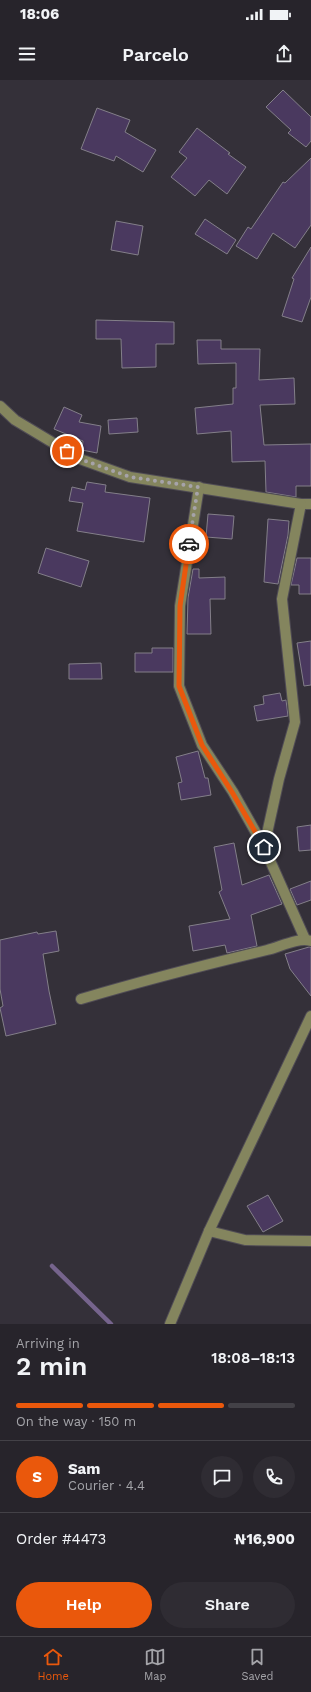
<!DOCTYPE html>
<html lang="en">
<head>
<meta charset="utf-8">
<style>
	:root { --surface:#27242b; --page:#2f2c33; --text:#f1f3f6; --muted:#a4a4a9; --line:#434147; --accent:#ea580c }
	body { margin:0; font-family:"Work Sans",sans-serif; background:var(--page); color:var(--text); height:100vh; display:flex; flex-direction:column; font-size:15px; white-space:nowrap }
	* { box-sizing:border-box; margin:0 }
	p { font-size:13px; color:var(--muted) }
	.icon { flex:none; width:22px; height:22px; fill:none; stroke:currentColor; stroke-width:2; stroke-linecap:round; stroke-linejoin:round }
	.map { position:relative; height:1244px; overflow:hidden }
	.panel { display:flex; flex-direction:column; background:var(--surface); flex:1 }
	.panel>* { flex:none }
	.pin { position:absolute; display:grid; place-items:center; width:34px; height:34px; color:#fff; margin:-17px; border:2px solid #fff; border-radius:50%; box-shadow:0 1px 4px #0007 }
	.courier { position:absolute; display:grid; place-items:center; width:40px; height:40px; margin:-20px; border:3px solid #ea580c; border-radius:50%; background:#fff; color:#222; box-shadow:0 1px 5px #0007 }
	.head em { font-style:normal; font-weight:600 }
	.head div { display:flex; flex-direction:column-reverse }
	.head { display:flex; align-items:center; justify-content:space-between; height:68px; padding:0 16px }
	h1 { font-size:26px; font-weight:600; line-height:30px }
	.bar { display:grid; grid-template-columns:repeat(4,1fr); gap:6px 4px; align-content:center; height:48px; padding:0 16px }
	.bar i { height:5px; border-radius:3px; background:var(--line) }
	.bar .active { background:var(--accent) }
	.bar p { grid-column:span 4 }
	.line { display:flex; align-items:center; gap:10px; padding:0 16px; border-top:1px solid var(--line) }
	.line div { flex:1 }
	.round { display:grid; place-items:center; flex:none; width:42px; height:42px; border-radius:21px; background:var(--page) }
	.primary-button { display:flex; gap:8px; margin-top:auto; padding:8px 16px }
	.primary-button a { flex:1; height:46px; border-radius:24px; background:var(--accent); color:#fff; font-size:16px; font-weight:600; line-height:46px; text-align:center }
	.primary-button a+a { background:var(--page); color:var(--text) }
	.status { display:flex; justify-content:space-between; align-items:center; height:28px; padding:0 20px; background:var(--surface); direction:ltr }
	.status svg { height:11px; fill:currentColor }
	header { display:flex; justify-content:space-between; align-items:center; height:52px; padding:0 16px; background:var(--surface); font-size:18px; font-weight:600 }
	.tabs { display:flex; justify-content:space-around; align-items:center; height:56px; border-top:1px solid var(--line); background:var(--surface); font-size:11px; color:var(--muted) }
	.tabs a { display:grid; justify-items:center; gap:2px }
	.tabs .active { color:var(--accent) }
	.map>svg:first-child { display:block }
</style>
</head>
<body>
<div class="status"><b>18:06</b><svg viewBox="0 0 49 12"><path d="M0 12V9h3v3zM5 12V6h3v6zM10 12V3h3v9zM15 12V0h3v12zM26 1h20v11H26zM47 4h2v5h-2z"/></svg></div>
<header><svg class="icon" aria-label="menu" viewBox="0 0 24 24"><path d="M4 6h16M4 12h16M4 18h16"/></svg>Parcelo<svg class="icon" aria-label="share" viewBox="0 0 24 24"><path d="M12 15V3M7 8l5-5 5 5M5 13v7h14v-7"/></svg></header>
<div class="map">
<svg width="311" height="1244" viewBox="0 0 311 1244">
	<rect width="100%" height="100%" fill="#343039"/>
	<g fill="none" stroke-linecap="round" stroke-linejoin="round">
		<polyline stroke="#76648d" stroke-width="4.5" points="52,1186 111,1244"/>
	</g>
	<g fill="#4a395f" stroke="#837f89">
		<polygon points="283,10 311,37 311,61 306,67 288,53 291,50 266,27"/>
		<polygon points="97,28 130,40 125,52 156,70 143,92 116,76 114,81 81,69"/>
		<polygon points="197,48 230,73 228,74 246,87 227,114 209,100 195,116 171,97 187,78 179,72"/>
		<polygon points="311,78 311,145 295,168 273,153 257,179 236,166 248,147 251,149 283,102 285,103"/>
		<polygon points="205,139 236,160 227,174 195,154"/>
		<polygon points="116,141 143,146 138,175 111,170"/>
		<polygon points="311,167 311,217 302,242 282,236 294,199 292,198"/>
		<polygon points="96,240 174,242 174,264 156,264 156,287 122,288 121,259 96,259"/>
		<polygon points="197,260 221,260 221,269 260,269 259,300 294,298 295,324 260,325 264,365 311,364 311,406 296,406 296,417 266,412 265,381 232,382 231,351 197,354 195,328 233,324 233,308 236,308 236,283 198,284"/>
		<polygon points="64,327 82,335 79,342 101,346 97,373 82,370 83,361 54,349"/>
		<polygon points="137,338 138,352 109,354 108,340"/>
		<polygon points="87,402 106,405 105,412 150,418 144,462 77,451 83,423 69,421 72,407 85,410"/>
		<polygon points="208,434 234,436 232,459 206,457"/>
		<polygon points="268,439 289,441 288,455 278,504 264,502"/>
		<polygon points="46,468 89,481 81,507 38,493"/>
		<polygon points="297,478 311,478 311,514 299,514 299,505 291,505"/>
		<polygon points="193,489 199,489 199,498 225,497 225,519 210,519 211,554 187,554 188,518"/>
		<polygon points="311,561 311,605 304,606 297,563"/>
		<polygon points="152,568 173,568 173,592 135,592 135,573 152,573"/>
		<polygon points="101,583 102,599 69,599 69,584"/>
		<polygon points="280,613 282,621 286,620 288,636 257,641 254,626 264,624 263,616"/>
		<polygon points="198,671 205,698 208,698 211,715 181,720 178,703 182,702 176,677"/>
		<polygon points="311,745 311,770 299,771 297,747"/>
		<polygon points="234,763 242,805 269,795 282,824 251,835 257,866 227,873 225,865 193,871 189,846 230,839 219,812 222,810 214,767"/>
		<polygon points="311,801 311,820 297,825 290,809"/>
		<polygon points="56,851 59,871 43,874 49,911 56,944 6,956 0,928 3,926 0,909 0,860 37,852 38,854"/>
		<polygon points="309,867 311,867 311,916 290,889 285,874"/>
		<polygon points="268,1115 283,1141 263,1152 247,1126"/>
	</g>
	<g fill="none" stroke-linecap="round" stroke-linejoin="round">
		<defs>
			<g id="minor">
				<polyline points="0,326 15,340 80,379 130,397 301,424 311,424"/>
				<polyline points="199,407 180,526 179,606 202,665 233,712 264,767 305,859"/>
				<polyline points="264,767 279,699 295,642 282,519 301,424"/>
				<path d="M81,919C142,901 204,885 267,870C280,867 298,857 311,861"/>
				<polyline points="209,1151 245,1160 311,1161"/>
				<polyline points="170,1244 209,1151 311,936"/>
			</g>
		</defs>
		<use href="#minor" stroke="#504c55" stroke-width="12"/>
		<use href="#minor" stroke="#84855e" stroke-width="10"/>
	</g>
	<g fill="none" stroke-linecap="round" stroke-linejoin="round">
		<polyline stroke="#a6a3a9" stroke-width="4" stroke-dasharray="0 7.2" points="67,371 80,379 130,397 198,407 189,464"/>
		<polyline stroke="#ea580c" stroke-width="5" points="189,464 180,526 179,606 202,665 232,712 264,767"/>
	</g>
</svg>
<div class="pin" style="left:67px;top:371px;background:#ea580c"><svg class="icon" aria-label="bag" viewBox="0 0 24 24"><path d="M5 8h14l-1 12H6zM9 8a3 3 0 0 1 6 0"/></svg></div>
<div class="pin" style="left:264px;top:767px;background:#1f2937"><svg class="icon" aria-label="home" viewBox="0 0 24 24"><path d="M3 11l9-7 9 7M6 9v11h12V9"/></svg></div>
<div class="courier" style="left:189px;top:464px"><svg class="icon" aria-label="car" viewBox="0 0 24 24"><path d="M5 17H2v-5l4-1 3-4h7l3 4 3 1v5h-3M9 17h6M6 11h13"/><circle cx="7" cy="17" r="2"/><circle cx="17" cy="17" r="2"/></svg></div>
</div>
<section class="panel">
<div class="head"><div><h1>2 min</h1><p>Arriving in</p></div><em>18:08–18:13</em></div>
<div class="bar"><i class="active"></i><i class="active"></i><i class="active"></i><i></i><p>On the way · 150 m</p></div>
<div class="line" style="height:72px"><b class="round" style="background:var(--accent);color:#fff">S</b><div><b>Sam</b><p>Courier · 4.4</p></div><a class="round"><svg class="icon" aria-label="chat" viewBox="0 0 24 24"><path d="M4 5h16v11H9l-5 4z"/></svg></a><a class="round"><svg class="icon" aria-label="phone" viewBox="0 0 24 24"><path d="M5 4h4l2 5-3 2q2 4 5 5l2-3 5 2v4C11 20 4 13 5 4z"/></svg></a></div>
<div class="line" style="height:52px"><div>Order #4473</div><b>₦16,900</b></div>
<div class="primary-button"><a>Help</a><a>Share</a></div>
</section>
<nav class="tabs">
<a class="active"><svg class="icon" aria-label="home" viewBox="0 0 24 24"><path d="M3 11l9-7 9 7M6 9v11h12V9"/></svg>Home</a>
<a><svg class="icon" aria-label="map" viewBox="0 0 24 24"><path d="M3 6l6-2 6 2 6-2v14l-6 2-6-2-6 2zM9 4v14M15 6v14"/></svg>Map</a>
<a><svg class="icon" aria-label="saved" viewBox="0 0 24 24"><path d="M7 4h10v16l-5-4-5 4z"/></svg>Saved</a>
</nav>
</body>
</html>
